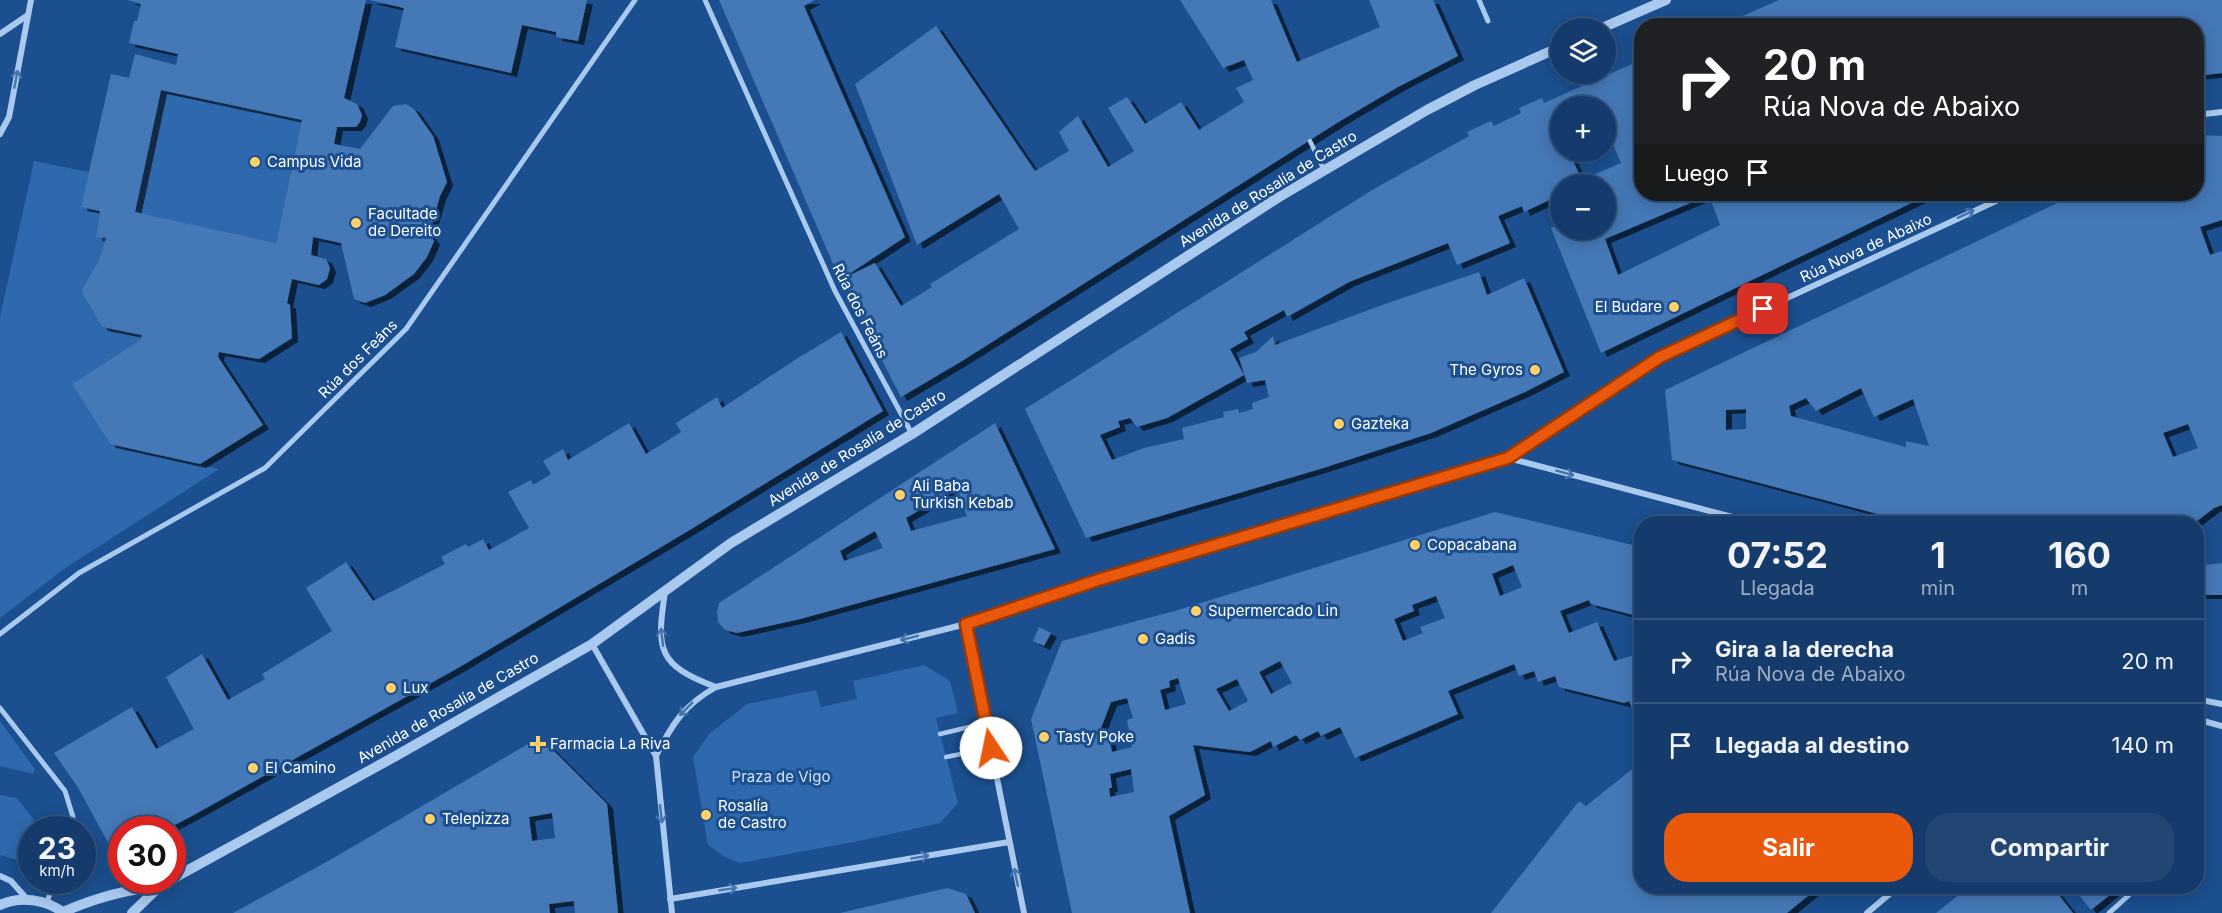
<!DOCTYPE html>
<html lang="es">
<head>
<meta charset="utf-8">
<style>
	:root { --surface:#143b6b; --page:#214673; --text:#f1f3f6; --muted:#9dadc1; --line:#33557e; --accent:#ea580c }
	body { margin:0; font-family:Inter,sans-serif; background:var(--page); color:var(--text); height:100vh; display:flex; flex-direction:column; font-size:22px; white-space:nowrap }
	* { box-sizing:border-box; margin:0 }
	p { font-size:20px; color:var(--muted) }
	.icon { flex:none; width:33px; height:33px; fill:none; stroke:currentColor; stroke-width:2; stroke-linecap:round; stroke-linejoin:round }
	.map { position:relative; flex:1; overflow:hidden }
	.sheet { position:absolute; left:1634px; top:516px; width:570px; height:378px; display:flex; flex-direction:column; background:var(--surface); border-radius:24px; box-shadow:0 3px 15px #0003,0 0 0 2px var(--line) }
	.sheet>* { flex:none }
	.top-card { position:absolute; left:1634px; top:18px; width:570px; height:183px; border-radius:24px; box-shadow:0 3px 15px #0003,0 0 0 2px var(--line); background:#202124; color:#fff; overflow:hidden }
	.tools { position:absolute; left:1550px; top:18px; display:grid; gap:12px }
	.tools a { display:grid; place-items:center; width:66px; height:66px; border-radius:50%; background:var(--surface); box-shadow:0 3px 15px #0003,0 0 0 2px var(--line); font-size:30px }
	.speed { position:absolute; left:18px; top:816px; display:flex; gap:12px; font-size:30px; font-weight:700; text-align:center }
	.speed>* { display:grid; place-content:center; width:78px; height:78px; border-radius:50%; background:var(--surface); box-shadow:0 3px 15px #0003,0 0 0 2px var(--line); line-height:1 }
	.speed small { font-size:15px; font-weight:400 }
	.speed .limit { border:9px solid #d22; background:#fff; color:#111 }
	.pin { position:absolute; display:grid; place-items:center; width:51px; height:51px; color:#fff; margin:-26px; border-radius:12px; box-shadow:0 3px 9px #0006 }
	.me { position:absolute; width:66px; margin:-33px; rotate:349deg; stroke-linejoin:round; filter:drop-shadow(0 0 4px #0008) }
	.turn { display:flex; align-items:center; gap:21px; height:126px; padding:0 30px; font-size:27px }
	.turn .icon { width:78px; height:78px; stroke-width:2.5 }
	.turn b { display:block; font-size:42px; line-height:51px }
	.then { display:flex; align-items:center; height:57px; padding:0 30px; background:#0003; gap:12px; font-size:22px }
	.eta { display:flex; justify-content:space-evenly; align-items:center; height:102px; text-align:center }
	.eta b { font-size:36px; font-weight:700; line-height:42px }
	.cta { display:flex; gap:12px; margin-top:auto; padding:12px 30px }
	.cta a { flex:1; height:69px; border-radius:24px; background:var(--accent); color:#fff; font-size:24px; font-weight:700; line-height:69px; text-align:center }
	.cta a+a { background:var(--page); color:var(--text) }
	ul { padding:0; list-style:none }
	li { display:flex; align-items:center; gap:18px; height:84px; padding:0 30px; border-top:2px solid var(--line) }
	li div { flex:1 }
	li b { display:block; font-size:22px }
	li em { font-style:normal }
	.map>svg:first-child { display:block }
</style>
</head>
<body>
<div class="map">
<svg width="2222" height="913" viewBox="0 0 2222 913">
	<defs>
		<filter id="shadow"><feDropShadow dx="6" dy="4" stdDeviation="0" flood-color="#0009"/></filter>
	</defs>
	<rect width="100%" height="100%" fill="#1b4f8f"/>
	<!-- green -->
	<g fill="#2e69ad">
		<polygon points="161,90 302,120 276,243 135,212"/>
		<polygon points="34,161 89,172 81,207 100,211 96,236 106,238 99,260 81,291 102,327 142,335 140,340 72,384 110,444 219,469 64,569 0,618 0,317"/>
		<polygon points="924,665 950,681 958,713 936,718 958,803 940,823 864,840 740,863 725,857 708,845 693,757 709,734 747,704 816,690 821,707 857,699 853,681"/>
		<polygon points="0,721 35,769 33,774 0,766"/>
		<polygon points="0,795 17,798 41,829 32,830 31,864 0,855"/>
	</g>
	<!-- building -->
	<g fill="#4478b7" fill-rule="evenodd" filter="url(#shadow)">
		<path d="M 128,0 L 366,0 L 344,98 L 357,104 L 362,115 L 360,122 L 356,127 L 337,127 L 334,144 L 360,149 L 393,106 L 406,104 L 414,109 L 433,136 L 447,182 L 440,196 L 429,234 L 434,241 L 427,257 L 414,274 L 385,295 L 365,303 L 354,299 L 341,243 L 313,237 L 311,255 L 326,259 L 330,268 L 327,279 L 319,285 L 292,279 L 287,303 L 290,305 L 292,338 L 259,359 L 219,352 L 218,357 L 263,425 L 200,464 L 110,444 L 72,384 L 140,340 L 142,335 L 102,327 L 81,291 L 99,260 L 106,238 L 96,237 L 100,211 L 81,207 L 111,74 L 129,78 L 135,54 L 176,65 L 178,54 L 129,43 L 134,21 L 137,21 L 141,4 ZM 161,90 L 302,120 L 276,243 L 135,212 Z"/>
		<polygon points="369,0 587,0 578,41 556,37 556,32 522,25 511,73 395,47 404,8"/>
		<polygon points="719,0 815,0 804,6 905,237 840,280 875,263 901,306 932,287 930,284 1019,229 999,194 917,245 855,84 936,26 1035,171 1069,151 1059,132 1078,116 1108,167 1134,151 1108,108 1127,97 1145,124 1181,102 1199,130 1244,102 1236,88 1253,80 1244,60 1223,68 1180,0 1271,0 1297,62 1380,27 1369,0 1433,0 1458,56 1398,87 1340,121 962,361 901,397 840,280"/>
		<polygon points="1779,0 2222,0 2222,73 2196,76 2196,26 1720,26"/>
		<path d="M 1641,60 L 1641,118 L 1633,121 L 1641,140 L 1641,194 L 1930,194 L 1601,353 L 1551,228 L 1560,224 L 1560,230 L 1605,230 L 1605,184 L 1578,184 L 1577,182 L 1621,163 L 1608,133 L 1605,134 L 1605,106 L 1560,106 L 1560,152 L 1569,152 L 1581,178 L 1567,184 L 1560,184 L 1560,195 L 1524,212 L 1522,206 L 1498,216 L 1510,243 L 1457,265 L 1448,243 L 1349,282 L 1287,317 L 1284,310 L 1244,332 L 1248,339 L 1230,349 L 1244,375 L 1167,418 L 1137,427 L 1130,418 L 1118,421 L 1120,427 L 1100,435 L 1112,460 L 1144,448 L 1184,439 L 1182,428 L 1224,417 L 1223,412 L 1238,409 L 1239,413 L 1253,409 L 1252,403 L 1269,397 L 1265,380 L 1247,383 L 1239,358 L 1256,352 L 1273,336 L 1275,345 L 1382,305 L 1479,272 L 1487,295 L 1524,278 L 1564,372 L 1525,392 L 1431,433 L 1320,469 L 1086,538 L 1025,409 L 1372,190 L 1469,136 L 1467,132 L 1491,121 L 1494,126 L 1521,113 L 1519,108 L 1542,98 L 1544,103 ZM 1709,195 L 1720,225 L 1618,275 L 1605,239 Z"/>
		<path d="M 2198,135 L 2222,136 L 2222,220 L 2200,227 L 2210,255 L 2221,251 L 2222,253 L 2222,505 L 2214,508 L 2193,524 L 1916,524 L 1672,460 L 1665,390 L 2076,194 L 2196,194 L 2196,136 ZM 1861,388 L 1874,417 L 1913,399 L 1929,446 L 1906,441 L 1906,447 L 1791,416 L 1789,406 L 1806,398 L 1816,411 ZM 1746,409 L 1746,429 L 1726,430 L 1726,410 ZM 2188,424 L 2198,448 L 2173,457 L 2163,433 Z"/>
		<polygon points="841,332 883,411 688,531 458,668 190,817 165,830 122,830 122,851 115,855 77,786 54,753 132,707 156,749 194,729 166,677 202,654 228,700 265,679 262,674 332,631 306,588 346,562 373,601 445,564 441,557 466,544 468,547 483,539 489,550 529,528 508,492 531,480 533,485 551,474 543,461 563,449 568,460 629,423 646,454 681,432 676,423 717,397 722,408 798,358"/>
		<path d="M 995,423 L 1055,549 L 800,619 L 737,633 L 725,630 L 718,622 L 717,612 L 719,603 ZM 956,489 L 967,516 L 911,531 L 906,518 ZM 875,531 L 883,548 L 844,561 L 840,551 Z"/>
		<path d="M 1495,512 L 1641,547 L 1641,617 L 1591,604 L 1589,600 L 1560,611 L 1569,633 L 1597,622 L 1614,661 L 1641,653 L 1641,721 L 1638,722 L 1629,701 L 1624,703 L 1559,687 L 1555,676 L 1538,682 L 1534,671 L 1519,676 L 1514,664 L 1448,691 L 1458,714 L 1355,758 L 1340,727 L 1321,736 L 1318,731 L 1300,740 L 1296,735 L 1273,747 L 1271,741 L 1250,752 L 1193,745 L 1205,795 L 1169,816 L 1190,913 L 1072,913 L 1031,719 L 1062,641 L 1178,610 ZM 1513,565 L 1522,587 L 1500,596 L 1492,574 ZM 1436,596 L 1445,618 L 1420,627 L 1423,633 L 1403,641 L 1394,619 L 1414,611 L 1412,605 ZM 1280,661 L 1292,683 L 1271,694 L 1259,672 ZM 1178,678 L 1186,704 L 1165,710 L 1160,690 L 1170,687 L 1169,681 ZM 1237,679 L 1248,701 L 1229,711 L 1216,689 ZM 1127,698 L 1133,718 L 1127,720 L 1132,747 L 1112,752 L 1108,733 L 1102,734 L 1101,728 L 1111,702 ZM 1131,769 L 1134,792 L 1110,797 L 1109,788 L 1112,788 L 1110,774 Z"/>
		<polygon points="2222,563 2222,595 2196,595 2196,566"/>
		<polygon points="1039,627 1051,633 1044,646 1033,641"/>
		<path d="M 540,737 L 607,804 L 618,913 L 575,913 L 574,901 L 549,904 L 550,913 L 233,913 L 330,860 ZM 552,813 L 555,838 L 532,841 L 529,817 Z"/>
		<polygon points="1641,762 1641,886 1820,886 1787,913 1491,913 1579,801 1586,806"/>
		<polygon points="1970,886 2060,886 2055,890 2073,913 1936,913"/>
		<polygon points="2072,886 2121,886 2091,910"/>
		<polygon points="947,888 966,894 975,913 840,913"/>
	</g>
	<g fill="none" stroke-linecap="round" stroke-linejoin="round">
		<!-- service -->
		<g stroke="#a9c9ee" stroke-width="4.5">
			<polyline points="1310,141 1324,170"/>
			<polyline points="940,734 986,723"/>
			<polyline points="946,757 991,748"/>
		</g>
		<!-- pedestrian -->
		<g stroke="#a9c9ee" stroke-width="5">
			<polyline points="705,0 835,291 912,434"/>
			<polyline points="1479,0 1488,21"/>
			<polyline points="0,634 79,573 265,468 406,329 635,0"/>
			<polyline points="0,708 65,791 73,817 70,830"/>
			<polyline points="47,903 54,880"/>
			<polyline points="2109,913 2139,886"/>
		</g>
		<!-- minor -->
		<g stroke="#a9c9ee" stroke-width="6">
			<polyline points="0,34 28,15"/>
			<polyline points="2196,115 2222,112"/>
			<polyline points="0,134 9,117 31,0"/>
			<polyline points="1508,458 1759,524"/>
			<path d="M 665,592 C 656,651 658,665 716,687"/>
			<polyline points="966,624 1024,913"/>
			<polyline points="592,644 656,756 672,913"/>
			<polyline points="2196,699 2222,704"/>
			<polyline points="2196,719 2222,726"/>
			<path d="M 656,756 C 672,724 684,705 716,687 L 966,624 L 1078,586 L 1508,458 L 1660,357 L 2011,194"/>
			<polyline points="0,876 11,881 27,899"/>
			<polyline points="670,899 1009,842"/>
			<polyline points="1867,913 1899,886"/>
		</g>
		<!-- tertiary -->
		<g stroke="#a9c9ee" stroke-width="10">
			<polyline points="1602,28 1666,0"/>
			<polyline points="172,879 394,757 592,644 731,543 912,434 1279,197 1427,110 1475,85 1560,47"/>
			<path d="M 0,905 C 21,895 47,900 64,913"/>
			<path d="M 63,912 C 93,899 126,889 159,887"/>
			<polyline points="132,913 160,886"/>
		</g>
	</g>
	<!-- one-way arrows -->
	<defs><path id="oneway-shaft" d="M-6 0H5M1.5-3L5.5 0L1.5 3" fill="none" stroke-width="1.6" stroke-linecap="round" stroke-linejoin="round" transform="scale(1.5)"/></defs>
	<g stroke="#4674ac">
		<use href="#oneway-shaft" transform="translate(16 79) rotate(-79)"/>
		<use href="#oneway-shaft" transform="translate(1966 214) rotate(-25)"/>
		<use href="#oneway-shaft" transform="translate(1565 473) rotate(15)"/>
		<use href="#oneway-shaft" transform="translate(662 637) rotate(-97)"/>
		<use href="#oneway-shaft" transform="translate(909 638) rotate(166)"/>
		<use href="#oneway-shaft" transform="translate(686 709) rotate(135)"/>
		<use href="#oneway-shaft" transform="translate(661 814) rotate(84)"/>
		<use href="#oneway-shaft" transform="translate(920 857) rotate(-10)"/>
		<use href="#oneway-shaft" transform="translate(1016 877) rotate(-102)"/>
		<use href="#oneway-shaft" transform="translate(728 889) rotate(-9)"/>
	</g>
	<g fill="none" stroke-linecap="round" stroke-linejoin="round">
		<!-- route casing -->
		<g stroke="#983908" stroke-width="15">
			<polyline id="route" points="991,748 966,624 1098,580 1508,458 1660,357 1763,309"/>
		</g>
		<!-- route -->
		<use href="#route" stroke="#ea580c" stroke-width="10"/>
	</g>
	<!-- markers -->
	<g fill="#ffd166" stroke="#1b4f8f" stroke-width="2">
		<circle cx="255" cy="162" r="6"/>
		<circle cx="356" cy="223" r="6"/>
		<circle cx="1674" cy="307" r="6"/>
		<circle cx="1535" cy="370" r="6"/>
		<circle cx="1339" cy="424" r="6"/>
		<circle cx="900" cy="495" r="6"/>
		<circle cx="1415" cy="545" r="6"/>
		<circle cx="1196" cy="611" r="6"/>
		<circle cx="1143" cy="639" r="6"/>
		<circle cx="391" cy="688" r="6"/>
		<circle cx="1044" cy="737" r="6"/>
		<path d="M535 735h6v6h6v6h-6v6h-6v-6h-6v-6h6z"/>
		<circle cx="253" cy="768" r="6"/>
		<circle cx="706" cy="815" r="6"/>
		<circle cx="430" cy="819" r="6"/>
	</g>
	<g text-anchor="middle" stroke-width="6" stroke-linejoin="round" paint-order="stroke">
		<!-- poi labels -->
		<g font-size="15" fill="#fff" stroke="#1b4f8f" text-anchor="start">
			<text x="267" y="167">Campus Vida</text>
			<text x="368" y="219">Facultade<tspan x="368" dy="17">de Dereito</tspan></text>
			<text x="1662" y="312" text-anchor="end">El Budare</text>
			<text x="1523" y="375" text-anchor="end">The Gyros</text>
			<text x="1351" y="429">Gazteka</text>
			<text x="912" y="491">Ali Baba<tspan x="912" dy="17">Turkish Kebab</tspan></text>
			<text x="1427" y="550">Copacabana</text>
			<text x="1208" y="616">Supermercado Lin</text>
			<text x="1155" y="644">Gadis</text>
			<text x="403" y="693">Lux</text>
			<text x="1056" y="742">Tasty Poke</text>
			<text x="550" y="749">Farmacia La Riva</text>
			<text x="265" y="773">El Camino</text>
			<text x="718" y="811">Rosalía<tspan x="718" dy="17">de Castro</tspan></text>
			<text x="442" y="824">Telepizza</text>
		</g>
		<!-- street labels -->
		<g font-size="15" fill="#fff" stroke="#1b4f8f">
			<text transform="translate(1268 189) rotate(-32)" y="5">Avenida de Rosalía de Castro</text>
			<text transform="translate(1866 248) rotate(-25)" y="5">Rúa Nova de Abaixo</text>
			<text transform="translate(860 311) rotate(63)" y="5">Rúa dos Feáns</text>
			<text transform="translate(358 359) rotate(-45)" y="5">Rúa dos Feáns</text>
			<text transform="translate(857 448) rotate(-32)" y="5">Avenida de Rosalía de Castro</text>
			<text transform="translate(448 708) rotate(-30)" y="5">Avenida de Rosalía de Castro</text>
		</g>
		<!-- park labels -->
		<g font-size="15" fill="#cfe3fa" stroke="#1b4f8f">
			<text x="781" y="782">Praza de Vigo</text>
		</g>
	</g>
</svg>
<div class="tools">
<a><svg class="icon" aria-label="layers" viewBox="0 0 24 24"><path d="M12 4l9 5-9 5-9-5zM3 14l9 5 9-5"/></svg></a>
<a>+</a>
<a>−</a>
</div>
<div class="speed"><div>23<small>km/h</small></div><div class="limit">30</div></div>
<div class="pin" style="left:1763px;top:309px;background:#d93025"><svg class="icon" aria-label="arrive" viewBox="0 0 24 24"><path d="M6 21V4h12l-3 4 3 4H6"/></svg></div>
<svg class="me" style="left:991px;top:748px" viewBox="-20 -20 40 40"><circle r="19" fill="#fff"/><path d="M0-13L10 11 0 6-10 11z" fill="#ea580c"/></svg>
<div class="top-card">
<div class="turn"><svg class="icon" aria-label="right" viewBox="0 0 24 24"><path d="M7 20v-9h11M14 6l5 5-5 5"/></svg><div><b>20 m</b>Rúa Nova de Abaixo</div></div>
<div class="then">Luego<svg class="icon" aria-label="arrive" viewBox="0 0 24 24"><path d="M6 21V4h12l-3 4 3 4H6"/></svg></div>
</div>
<section class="sheet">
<div class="eta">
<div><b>07:52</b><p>Llegada</p></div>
<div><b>1</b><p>min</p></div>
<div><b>160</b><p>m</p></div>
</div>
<ul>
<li><svg class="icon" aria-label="right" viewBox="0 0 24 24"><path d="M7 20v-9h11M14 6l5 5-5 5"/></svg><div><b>Gira a la derecha</b><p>Rúa Nova de Abaixo</p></div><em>20 m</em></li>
<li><svg class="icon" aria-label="arrive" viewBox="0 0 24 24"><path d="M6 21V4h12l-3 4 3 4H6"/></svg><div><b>Llegada al destino</b></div><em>140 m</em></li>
</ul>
<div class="cta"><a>Salir</a><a>Compartir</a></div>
</section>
</div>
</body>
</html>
